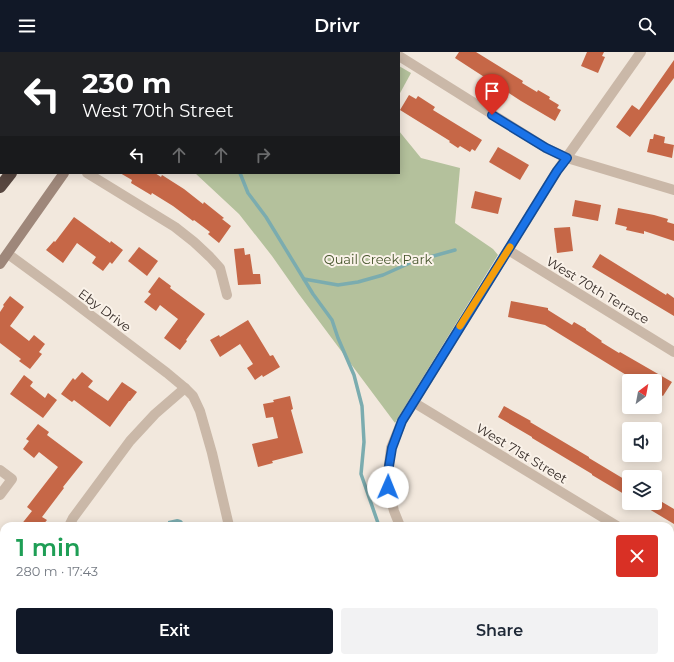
<!DOCTYPE html>
<html lang="en">
<head>
<meta charset="utf-8">
<style>
	:root { --surface:#fff; --page:#f2f2f3; --text:#1f2937; --muted:#747a83; --accent:#111827 }
	body { margin:0; font-family:Montserrat,sans-serif; background:var(--page); color:var(--text); height:100vh; display:flex; flex-direction:column; font-size:15px; white-space:nowrap }
	* { box-sizing:border-box; margin:0 }
	p { font-size:13px; color:var(--muted) }
	.icon { flex:none; width:22px; height:22px; fill:none; stroke:currentColor; stroke-width:2; stroke-linecap:round; stroke-linejoin:round }
	.map { position:relative; flex:1; overflow:hidden }
	.sheet { position:absolute; left:0px; top:470px; width:674px; height:140px; display:flex; flex-direction:column; background:var(--surface); border-radius:12px 12px 0 0; box-shadow:0 2px 10px #0003 }
	.sheet>* { flex:none }
	.guide { position:absolute; left:0px; top:0px; width:400px; height:122px; box-shadow:0 2px 10px #0003; background:#202124; color:#fff; overflow:hidden }
	.needle { width:26px; rotate:32deg }
	.buttons { position:absolute; left:622px; top:322px; display:grid; gap:8px }
	.buttons a { display:grid; place-items:center; width:40px; height:40px; border-radius:4px; background:var(--surface); box-shadow:0 2px 10px #0003; font-size:20px }
	.pin { position:absolute; display:grid; place-items:center; width:34px; height:34px; color:#fff; margin:-41px -17px; border-radius:50% 50% 50% 0; rotate:-45deg; box-shadow:0 0 4px #0007 }
	.pin .icon { rotate:45deg }
	.me { position:absolute; width:44px; margin:-22px; rotate:1deg; stroke-linejoin:round; filter:drop-shadow(0 0 3px #0008) }
	.turn { display:flex; align-items:center; gap:14px; height:84px; padding:0 16px; font-size:18px }
	.turn .icon { width:52px; height:52px; stroke-width:2.5 }
	.turn b { display:block; font-size:28px; line-height:34px }
	.lanes { display:flex; align-items:center; height:38px; padding:0 16px; background:#0003; justify-content:center; gap:20px; direction:ltr }
	.lanes .off { opacity:.35 }
	.round { display:grid; place-items:center; flex:none; width:42px; height:42px; border-radius:4px; background:var(--page) }
	.overview { display:flex; align-items:center; justify-content:space-between; height:68px; padding:0 16px }
	h1 { font-size:24px; font-weight:600; line-height:30px; color:#1e9e55 }
	.primary-button { display:flex; gap:8px; margin-top:auto; padding:8px 16px }
	.primary-button a { flex:1; height:46px; border-radius:4px; background:var(--accent); color:#fff; font-size:16px; font-weight:600; line-height:46px; text-align:center }
	.primary-button a+a { background:var(--page); color:var(--text) }
	header { display:flex; justify-content:space-between; align-items:center; height:52px; padding:0 16px; background:var(--accent); color:#fff; font-size:18px; font-weight:600 }
	.map>svg:first-child { display:block }
</style>
</head>
<body>
<header><svg class="icon" aria-label="menu" viewBox="0 0 24 24"><path d="M4 6h16M4 12h16M4 18h16"/></svg>Drivr<svg class="icon" aria-label="search" viewBox="0 0 24 24"><circle cx="10" cy="10" r="6"/><path d="M15 15l6 6"/></svg></header>
<div class="map">
<svg width="674" height="610" viewBox="0 0 674 610">
	<rect width="100%" height="100%" fill="#f2e8dd"/>
	<!-- green -->
	<g fill="#b4c19c">
		<polygon points="186,0 377,0 379,1 187,1"/>
		<polygon points="399,14 411,21 399,43"/>
		<polygon points="399,79 421,106 460,116 455,171 493,197 498,203 395,371 298,241 272,204 239,162 195,121 399,121"/>
		<polygon points="4,554 4,599 0,596 0,559"/>
	</g>
	<!-- water -->
	<path fill="#7bacaf" d="M 177,467 C 182,468 183,468 184,474 L 167,474 L 166,471 L 168,471 L 168,469 Z"/>
	<g fill="none" stroke-linecap="round" stroke-linejoin="round">
		<!-- stream -->
		<g stroke="#7bacaf" stroke-width="3.5">
			<polyline points="241,0 241,1"/>
			<polyline points="240,121 248,141 266,165 313,242 332,268 338,286 354,323 362,354 364,390 361,422 379,474"/>
			<polyline points="304,227 338,233 358,230 383,223 412,210 455,198"/>
			<polyline points="355,610 356,606"/>
		</g>
	</g>
	<!-- building -->
	<g fill="#c66747">
		<polygon points="459,0 476,0 523,29 522,31 537,40 538,38 550,45 549,47 559,53 557,56 561,58 555,69 521,49 455,6"/>
		<polygon points="587,0 604,0 602,4 605,5 598,21 581,14"/>
		<polygon points="674,8 674,26 630,85 616,75 632,53 639,58"/>
		<polygon points="409,43 416,47 418,44 435,55 433,58 482,88 475,99 472,97 470,100 460,94 458,96 449,90 450,89 400,58"/>
		<polygon points="654,82 665,85 664,91 674,93 672,106 647,100 650,87 653,87"/>
		<polygon points="498,95 529,113 520,128 489,110"/>
		<polygon points="120,121 155,121 161,125 162,123 184,137 203,152 204,150 224,166 222,167 231,174 219,191 208,182 210,180 194,168 193,169 173,154 152,141 151,143 131,131 132,128"/>
		<polygon points="475,139 502,146 498,162 471,156"/>
		<polygon points="575,148 601,153 598,169 572,164"/>
		<polygon points="618,156 654,163 668,167 667,170 674,172 674,189 644,179 644,182 626,178 627,175 615,172"/>
		<polygon points="74,165 110,191 111,189 123,198 112,212 110,210 103,219 92,211 96,205 77,191 63,211 46,198 54,189 55,190"/>
		<polygon points="570,175 573,199 557,201 554,176"/>
		<polygon points="139,195 158,209 147,224 128,209"/>
		<polygon points="244,196 245,203 250,202 253,222 260,222 261,232 238,233 234,197"/>
		<polygon points="600,202 666,243 667,241 674,246 674,264 592,215"/>
		<polygon points="159,225 171,234 170,236 205,262 186,288 187,289 180,298 164,286 178,267 160,253 156,259 144,250 151,242 148,240"/>
		<polygon points="10,244 24,255 10,274 29,289 34,283 45,292 39,300 42,302 30,317 19,309 21,307 0,291 0,260 4,254 3,253"/>
		<polygon points="511,249 548,256 548,258 572,273 574,270 586,277 586,278 602,289 601,290 619,301 620,300 672,330 663,344 655,339 655,329 636,329 545,273 508,265"/>
		<polygon points="248,268 270,304 273,303 280,315 263,325 262,323 255,328 247,316 253,312 240,292 220,305 210,288 219,283 220,285"/>
		<polygon points="82,320 93,329 88,335 108,349 122,330 137,340 130,349 129,349 110,375 74,348 72,350 61,342 73,326 75,328"/>
		<polygon points="24,323 33,330 30,334 45,346 48,341 57,348 43,366 10,342"/>
		<polygon points="290,344 293,357 291,358 303,401 272,409 273,411 258,415 252,392 278,386 273,365 266,366 263,352 274,350 273,348"/>
		<polygon points="504,354 531,369 530,370 589,405 589,406 629,430 629,445 592,423 592,422 532,386 532,385 498,365"/>
		<polygon points="38,372 49,380 47,383 83,410 63,435 64,436 42,465 47,468 42,474 20,474 32,459 27,455 58,415 39,400 34,406 23,397 29,389 26,387"/>
		<polygon points="657,447 674,457 674,472 639,451 655,451"/>
	</g>
	<g fill="none" stroke-linecap="round" stroke-linejoin="round">
		<!-- street -->
		<g stroke="#cab8a8" stroke-width="10">
			<polyline points="165,0 167,1"/>
			<polyline points="399,4 546,96 567,106 674,138"/>
			<polyline points="87,121 175,175 194,190 210,205 220,216 227,243"/>
			<polyline points="508,198 674,300"/>
			<polyline points="8,202 64,243 167,321 185,336 193,344 200,359 212,401 229,474"/>
			<polyline points="413,350 617,474"/>
			<polyline points="0,418 12,427 0,443"/>
			<polyline points="69,474 73,466 130,389 155,362 185,336"/>
			<polyline points="400,474 394,459 388,435 388,420 391,396 402,369 557,119 641,0"/>
			<polyline points="670,507 674,509"/>
			<polyline points="195,606 205,610"/>
			<polyline points="442,606 442,610"/>
			<polyline points="547,606 554,610"/>
			<polyline points="222,610 224,606"/>
		</g>
		<!-- secondary -->
		<g stroke="#9e877a" stroke-width="10">
			<polyline points="147,1 148,0"/>
			<polyline points="0,212 64,121"/>
		</g>
		<!-- highway -->
		<g stroke="#584740" stroke-width="12">
			<polyline points="61,1 62,0"/>
			<polyline points="102,1 103,0"/>
			<polyline points="0,80 1,79"/>
			<polyline points="0,135 11,121"/>
		</g>
	</g>
	<g fill="none" stroke-linecap="round" stroke-linejoin="round">
		<!-- route casing -->
		<g stroke="#114b97" stroke-width="10">
			<polyline id="route" points="388,435 388,420 392,396 402,369 557,119 567,106 546,96 492,63"/>
		</g>
		<!-- route -->
		<use href="#route" stroke="#1a73e8" stroke-width="7"/>
		<!-- slow -->
		<polyline stroke="#f59e0b" stroke-width="7" points="460,274 510,195"/>
	</g>
	<g text-anchor="middle" stroke-width="4" stroke-linejoin="round" paint-order="stroke">
		<!-- park labels -->
		<g font-size="13" fill="#46552c" stroke="#faf2e9">
			<text x="378" y="212">Quail Creek Park</text>
		</g>
		<!-- street labels -->
		<g font-size="13" fill="#372d28" stroke="#faf2e9">
			<text transform="translate(598 238) rotate(31)" y="5">West 70th Terrace</text>
			<text transform="translate(105 258) rotate(37)" y="5">Eby Drive</text>
			<text transform="translate(522 401) rotate(31)" y="5">West 71st Street</text>
		</g>
	</g>
</svg>
<div class="buttons">
<a><svg class="needle" viewBox="-14 -14 28 28"><path d="M0-13l5 13h-10z" fill="#e53935"/><path d="M0 13l5-13h-10z" fill="#747a83"/></svg></a>
<a><svg class="icon" aria-label="sound" viewBox="0 0 24 24"><path d="M4 9h4l5-4v14l-5-4H4zM17 9q2 3 0 6"/></svg></a>
<a><svg class="icon" aria-label="layers" viewBox="0 0 24 24"><path d="M12 4l9 5-9 5-9-5zM3 14l9 5 9-5"/></svg></a>
</div>
<div class="pin" style="left:492px;top:63px;background:#d93025"><svg class="icon" aria-label="arrive" viewBox="0 0 24 24"><path d="M6 21V4h12l-3 4 3 4H6"/></svg></div>
<svg class="me" style="left:388px;top:435px" viewBox="-20 -20 40 40"><circle r="19" fill="#fff"/><path d="M0-13L10 11 0 6-10 11z" fill="#1a73e8"/></svg>
<div class="guide">
<div class="turn"><svg class="icon" aria-label="left" viewBox="0 0 24 24"><path d="M17 20v-9H6M10 6l-5 5 5 5"/></svg><div><b>230 m</b>West 70th Street</div></div>
<div class="lanes"><svg class="icon" aria-label="left" viewBox="0 0 24 24"><path d="M17 20v-9H6M10 6l-5 5 5 5"/></svg><svg class="icon off" aria-label="ahead" viewBox="0 0 24 24"><path d="M12 20V5M6 11l6-6 6 6"/></svg><svg class="icon off" aria-label="ahead" viewBox="0 0 24 24"><path d="M12 20V5M6 11l6-6 6 6"/></svg><svg class="icon off" aria-label="right" viewBox="0 0 24 24"><path d="M7 20v-9h11M14 6l5 5-5 5"/></svg></div>
</div>
<section class="sheet">
<div class="overview"><div><h1>1 min</h1><p>280 m · 17:43</p></div><a class="round" style="background:#d93025;color:#fff"><svg class="icon" aria-label="close" viewBox="0 0 24 24"><path d="M6 6l12 12M18 6L6 18"/></svg></a></div>
<div class="primary-button"><a>Exit</a><a>Share</a></div>
</section>
</div>
</body>
</html>
